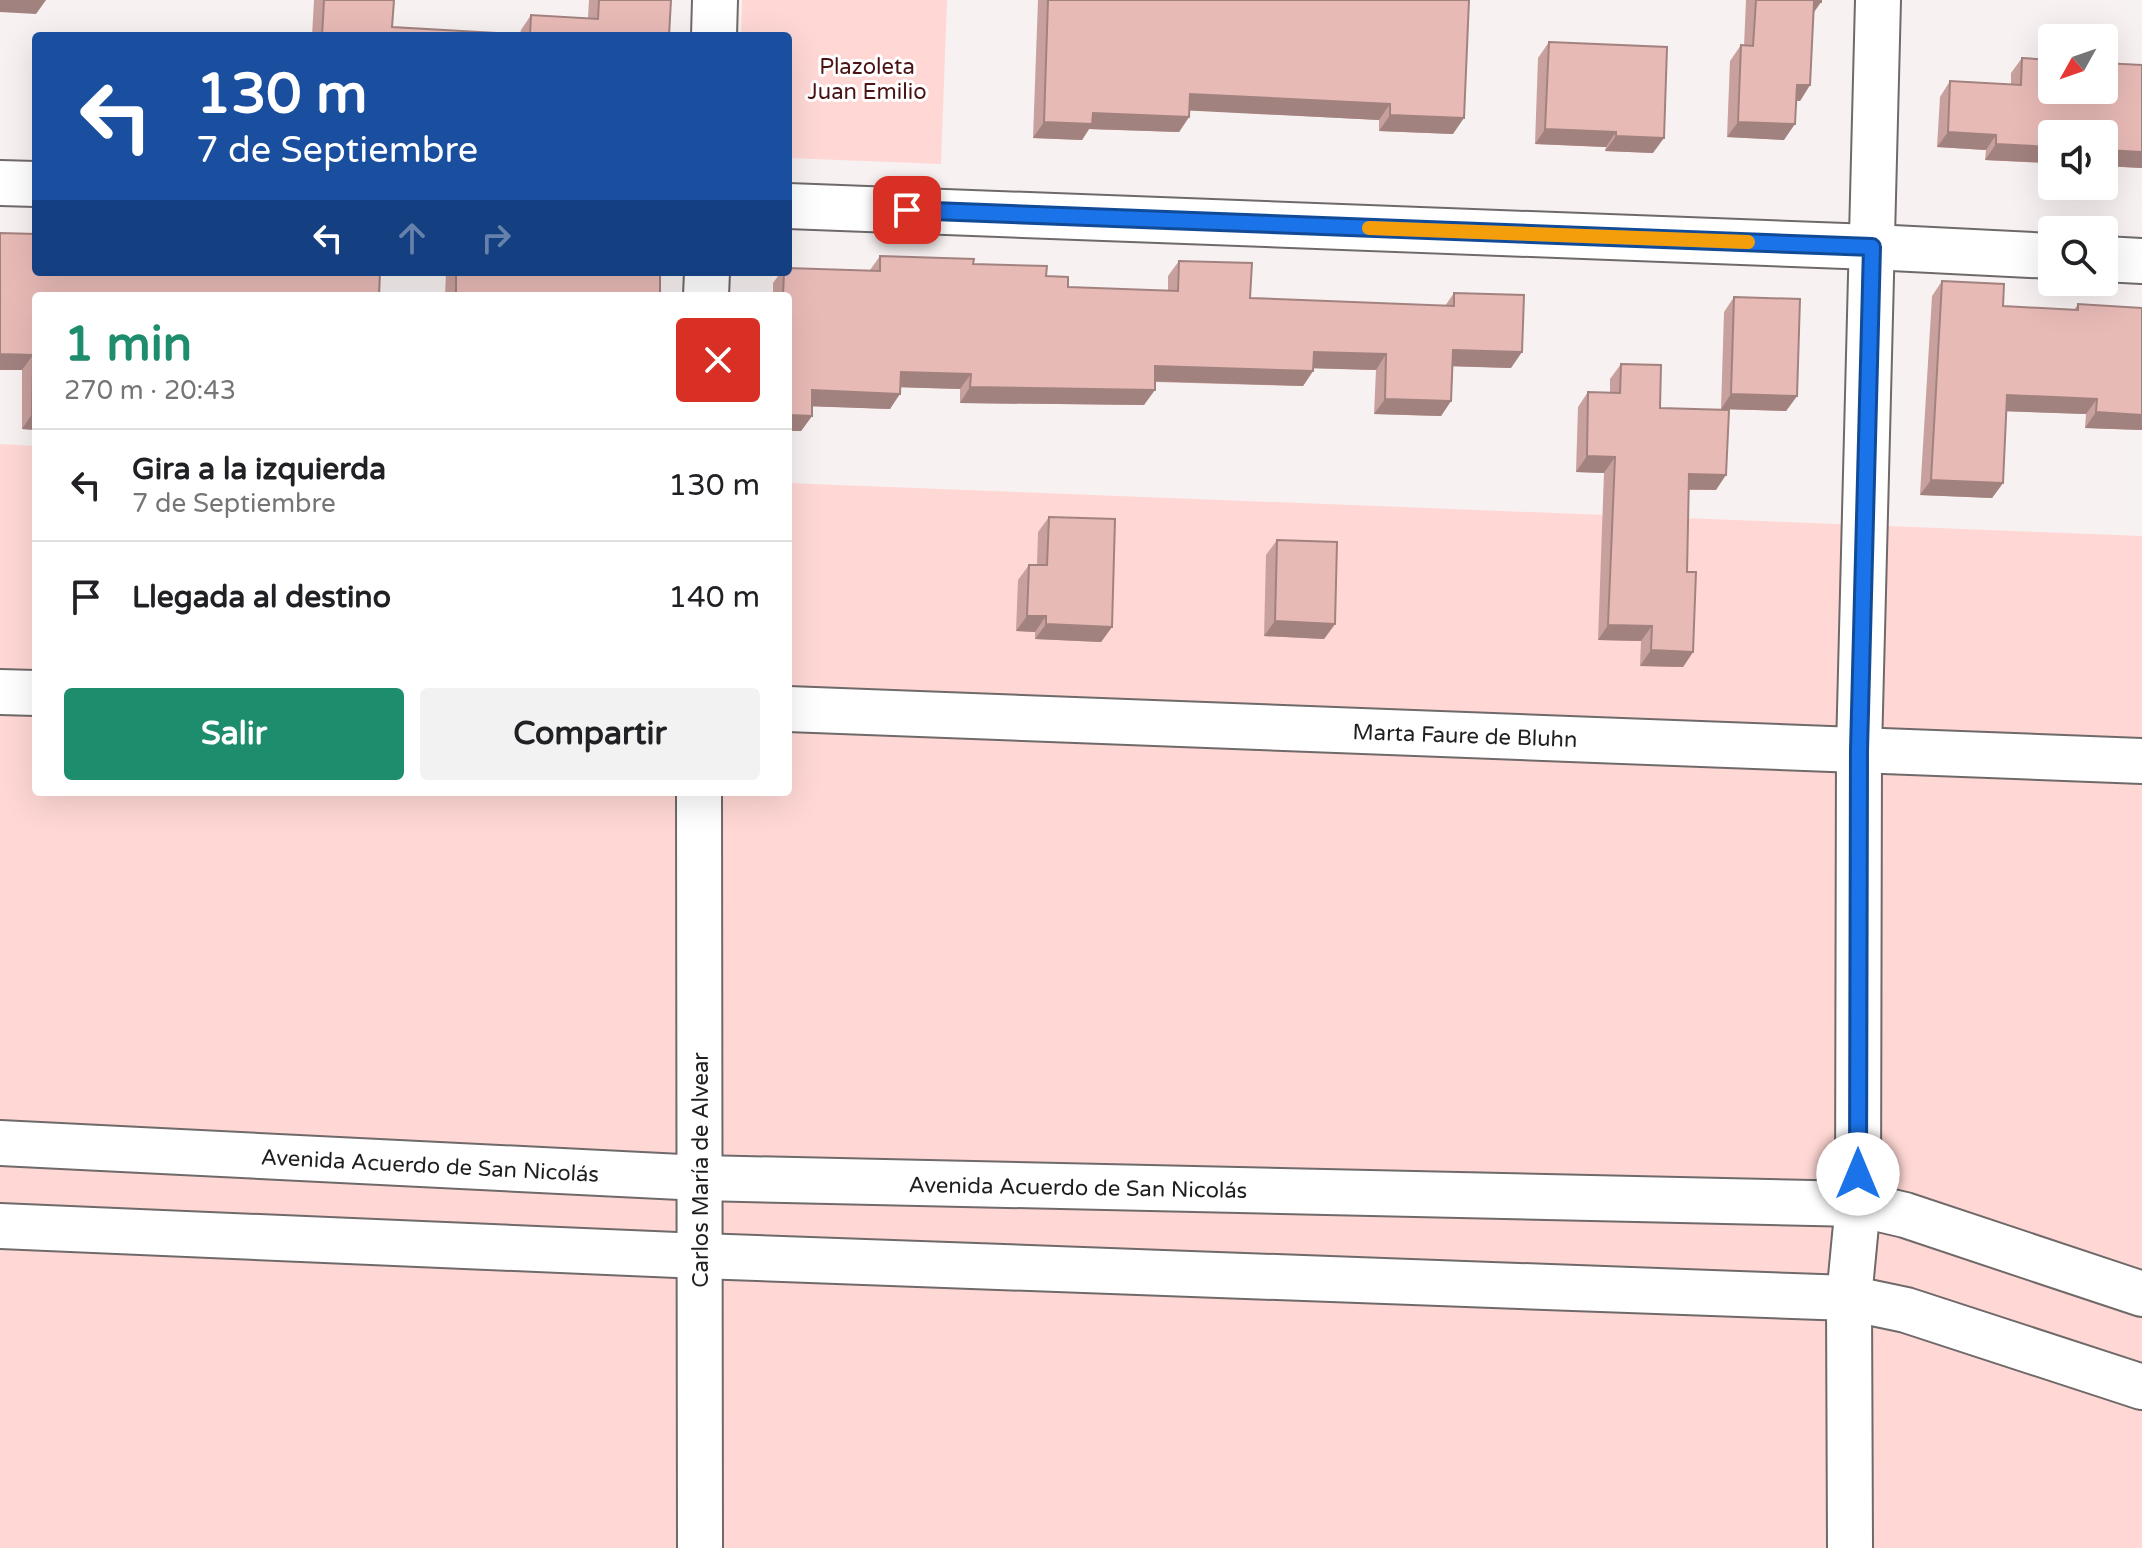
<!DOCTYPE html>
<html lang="es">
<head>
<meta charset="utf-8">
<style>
	:root { --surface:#fff; --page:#f2f2f2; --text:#202124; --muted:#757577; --line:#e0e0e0; --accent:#1d8d6d }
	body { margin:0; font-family:"Varela Round",sans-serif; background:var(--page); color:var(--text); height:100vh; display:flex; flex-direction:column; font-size:30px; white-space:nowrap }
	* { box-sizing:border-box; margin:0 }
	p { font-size:26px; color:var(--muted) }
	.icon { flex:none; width:44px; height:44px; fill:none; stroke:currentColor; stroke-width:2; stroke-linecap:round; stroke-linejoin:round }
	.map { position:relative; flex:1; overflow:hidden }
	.sheet { position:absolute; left:32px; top:292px; width:760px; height:504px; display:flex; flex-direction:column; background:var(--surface); border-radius:8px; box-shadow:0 8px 32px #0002 }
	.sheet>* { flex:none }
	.banner { position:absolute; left:32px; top:32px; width:760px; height:244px; border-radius:8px; box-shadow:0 8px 32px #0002; background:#1a4fa0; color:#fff; overflow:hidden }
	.needle { width:52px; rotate:230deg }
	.buttons { position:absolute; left:2038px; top:24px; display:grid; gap:16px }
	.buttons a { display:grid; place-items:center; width:80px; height:80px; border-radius:8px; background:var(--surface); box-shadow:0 8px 32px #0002; font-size:40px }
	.pin { position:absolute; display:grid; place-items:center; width:68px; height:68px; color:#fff; margin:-34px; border-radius:16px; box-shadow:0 4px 12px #0006 }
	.me { position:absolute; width:88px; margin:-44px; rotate:0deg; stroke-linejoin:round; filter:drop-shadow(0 0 6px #0008) }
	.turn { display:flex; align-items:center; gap:28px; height:168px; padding:0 32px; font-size:36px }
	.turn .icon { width:104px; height:104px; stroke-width:2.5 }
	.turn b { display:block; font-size:56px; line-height:68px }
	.lanes { display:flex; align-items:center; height:76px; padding:0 32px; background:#0003; justify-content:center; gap:40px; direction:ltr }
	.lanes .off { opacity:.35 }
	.round { display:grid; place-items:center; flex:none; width:84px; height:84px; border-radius:8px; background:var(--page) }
	.head { display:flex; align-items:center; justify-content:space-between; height:136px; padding:0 32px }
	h1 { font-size:48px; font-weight:800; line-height:60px; color:var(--accent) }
	.primary-button { display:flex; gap:16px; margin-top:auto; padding:16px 32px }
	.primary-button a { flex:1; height:92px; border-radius:8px; background:var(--accent); color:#fff; font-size:32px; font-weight:800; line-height:92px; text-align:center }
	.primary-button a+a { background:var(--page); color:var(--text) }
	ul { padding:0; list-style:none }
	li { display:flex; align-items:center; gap:24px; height:112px; padding:0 32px; border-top:2px solid var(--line) }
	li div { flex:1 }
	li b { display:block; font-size:30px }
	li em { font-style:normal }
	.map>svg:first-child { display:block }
</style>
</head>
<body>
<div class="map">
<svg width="2142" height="1548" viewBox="0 0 2142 1548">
	<rect width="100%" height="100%" fill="#f8f1f1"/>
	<!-- green -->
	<g fill="#ffd8d5">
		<polygon points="742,0 947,0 941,164 788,158 788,36 741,36"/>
		<polygon points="0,444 36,446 36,792 788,792 788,483 2142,536 2142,1548 0,1548"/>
	</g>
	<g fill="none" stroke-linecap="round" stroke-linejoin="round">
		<!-- minor casing -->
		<g stroke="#6f6969" stroke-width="48">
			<g id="minor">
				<polyline points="714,36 715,0"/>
				<polyline points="1872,247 2052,256"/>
				<polyline points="2104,259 2142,261"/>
				<polyline points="706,296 707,272"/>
				<polyline points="0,692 36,693"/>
				<polyline points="788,709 2142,761"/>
				<polyline points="699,792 700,1548"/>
			</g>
		</g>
		<!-- tertiary casing -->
		<g stroke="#6f6969" stroke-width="48">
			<g id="tertiary">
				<polyline points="0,183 36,184"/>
				<polyline points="788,206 1872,247"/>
				<polyline points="0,1143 701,1178 1858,1204 1905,1215 2142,1294"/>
				<polyline points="0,1226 700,1256 1849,1298 1906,1310 2142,1387"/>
				<polyline points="1850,1548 1849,1298 1858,1204 1859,750 1878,0"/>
			</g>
		</g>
		<!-- minor -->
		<use href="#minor" stroke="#fff" stroke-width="44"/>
		<!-- tertiary -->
		<use href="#tertiary" stroke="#fff" stroke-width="44"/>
	</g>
	<!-- wall -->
	<g fill="#c8a09d">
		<polygon points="314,0 394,0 392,27 520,34 521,30 531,15 588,18 589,0 671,0 669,36 312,36"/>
		<polygon points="1038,0 1469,0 1453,134 1379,131 1379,120 1189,110 1189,117 1179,132 1089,129 1082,140 1033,138"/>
		<polygon points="1746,0 1821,0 1821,2 1813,13 1810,85 1800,101 1796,100 1784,140 1727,137 1730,61 1741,45 1744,46"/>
		<polygon points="1549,42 1653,153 1605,151 1606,147 1535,144 1538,58"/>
		<polygon points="2022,58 2142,65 2142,168 1985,160 1986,150 1937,147 1940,97 1950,81 2011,85 2011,73"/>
		<polygon points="880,256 973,264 1046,276 1068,287 1168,291 1168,276 1179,261 1250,298 1445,306 1454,293 1511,368 1453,366 1451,401 1441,416 1374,414 1376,370 1313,368 1313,371 1303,386 1155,382 1144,405 960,403 960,389 901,387 890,409 812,406 812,416 801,431 788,296 773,296 773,283 781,272 870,270"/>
		<polygon points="446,272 660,272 660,296 445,296"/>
		<polygon points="1942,281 2003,306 2074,310 2078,304 2142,308 2142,430 2085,428 2086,414 2006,411 2003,483 1992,498 1920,495 1932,296"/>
		<polygon points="36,296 36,430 22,429 22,370"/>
		<polygon points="1734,297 1797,396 1786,411 1721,409 1724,312"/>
		<polygon points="1621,364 1660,408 1716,490 1689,490 1687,572 1693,652 1683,667 1640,666 1641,641 1598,640 1604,473 1576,472 1578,407 1588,392 1610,392 1610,379"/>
		<polygon points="1049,517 1112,627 1101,642 1035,639 1035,632 1016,631 1018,580 1029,565 1037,565 1038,532"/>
		<polygon points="1277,540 1335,624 1324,639 1264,636 1266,555"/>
	</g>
	<!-- shaded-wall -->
	<g fill="#a2827f">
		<polygon points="0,0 46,0 36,14 0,12"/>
		<polygon points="1814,2 1821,2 1810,18"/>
		<polygon points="1797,85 1810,85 1800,101 1786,100"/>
		<polygon points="1190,94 1390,104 1379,120 1179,110"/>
		<polygon points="1093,113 1189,117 1179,132 1089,129 1082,140 1033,138 1044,122"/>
		<polygon points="1390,115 1464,118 1453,134 1379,131"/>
		<polygon points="1738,122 1795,124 1784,140 1727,137"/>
		<polygon points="1545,129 1616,132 1606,147 1535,144"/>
		<polygon points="1948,132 1996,135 1986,150 1937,147"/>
		<polygon points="1616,136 1664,138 1653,153 1605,151"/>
		<polygon points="1996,144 2052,147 2052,163 1985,160"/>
		<polygon points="2104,150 2142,152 2142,168 2104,166"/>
		<polygon points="1453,350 1522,352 1511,368 1443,366"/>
		<polygon points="1314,352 1386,354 1376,370 1303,368"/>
		<polygon points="0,354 33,355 22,370 0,370"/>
		<polygon points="1155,366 1313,371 1303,386 1144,381"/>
		<polygon points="901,372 971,374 960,389 890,387"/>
		<polygon points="970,387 1155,390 1144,405 960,403"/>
		<polygon points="812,390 900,394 890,409 802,406"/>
		<polygon points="1731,394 1797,396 1786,411 1721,409"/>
		<polygon points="2007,395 2097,399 2086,414 1997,411"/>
		<polygon points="1385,399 1451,401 1441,416 1374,414"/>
		<polygon points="2096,412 2142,415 2142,430 2085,428"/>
		<polygon points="32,414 36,414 36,430 22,429"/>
		<polygon points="788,415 812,416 801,431 788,431"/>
		<polygon points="1587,456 1615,457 1604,473 1576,472"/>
		<polygon points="1689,474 1726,475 1716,490 1679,489"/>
		<polygon points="1931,480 2003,483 1992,498 1920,495"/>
		<polygon points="1027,616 1046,616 1035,632 1016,631"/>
		<polygon points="1275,621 1335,624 1324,639 1264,636"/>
		<polygon points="1046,624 1112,627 1101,642 1035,639"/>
		<polygon points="1608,625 1652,626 1641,641 1598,640"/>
		<polygon points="1651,650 1693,652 1683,667 1640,666"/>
	</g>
	<!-- building -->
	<g fill="#e8bab6" stroke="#a2827f" stroke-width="2">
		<polygon points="324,0 394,0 392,27 530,35 531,15 598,19 599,0 671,0 669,36 322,36"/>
		<polygon points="1048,0 1469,0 1464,118 1390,115 1390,104 1190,94 1189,117 1093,113 1092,124 1044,122"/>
		<polygon points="1756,0 1821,0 1821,2 1814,2 1810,85 1797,85 1795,124 1738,122 1741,45 1753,46"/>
		<polygon points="1549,42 1667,47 1664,138 1616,136 1616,132 1545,129"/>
		<polygon points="2022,58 2052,60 2052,90 2104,90 2104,63 2142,65 2142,152 2104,150 2104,134 2052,134 2052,147 1996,144 1996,135 1948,132 1950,81 2021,85"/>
		<polygon points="0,233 36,234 36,272 380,272 379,296 36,296 36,414 32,414 33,355 0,354"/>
		<polygon points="880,256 974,259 973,264 1047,266 1046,276 1068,277 1068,287 1178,291 1179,261 1252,263 1250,298 1454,306 1454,293 1524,295 1522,352 1453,350 1451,401 1385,399 1386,354 1314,352 1313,371 1155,366 1155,390 970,387 971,374 901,372 900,394 812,390 812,416 788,415 788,296 783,296 784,272 788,272 788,268 880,271"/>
		<rect x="456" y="272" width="204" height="24"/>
		<polygon points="1942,281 2004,284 2003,306 2078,310 2078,304 2142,308 2142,415 2096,412 2097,399 2007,395 2003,483 1931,480"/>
		<polygon points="1734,297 1800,299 1797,396 1731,394"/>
		<polygon points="1621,364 1661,365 1660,408 1729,410 1726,475 1689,474 1687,572 1696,572 1693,652 1651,650 1652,626 1608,625 1615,457 1587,456 1588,392 1620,393"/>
		<polygon points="1049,517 1115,519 1112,627 1046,624 1046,616 1027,616 1029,565 1047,565"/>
		<polygon points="1277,540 1337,542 1335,624 1275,621"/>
	</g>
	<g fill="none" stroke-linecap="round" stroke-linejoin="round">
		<!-- route casing -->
		<g stroke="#114b97" stroke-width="20">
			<polyline id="route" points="907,210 1872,247 1859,750 1858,1174"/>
		</g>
		<!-- route -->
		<use href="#route" stroke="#1a73e8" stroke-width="14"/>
		<!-- slow -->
		<polyline stroke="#f59e0b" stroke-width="14" points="1369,228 1748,242"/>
	</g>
	<g text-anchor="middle" stroke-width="6" stroke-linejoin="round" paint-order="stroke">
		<!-- park labels -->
		<g font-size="22" fill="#4a1314" stroke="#fff">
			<text x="867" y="74">Plazoleta<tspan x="867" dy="25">Juan Emilio</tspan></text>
		</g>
		<!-- street labels -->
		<g font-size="22" fill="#211e1e" stroke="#fff">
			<text transform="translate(1465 735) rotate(2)" y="8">Marta Faure de Bluhn</text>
			<text transform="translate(430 1165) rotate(3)" y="8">Avenida Acuerdo de San Nicolás</text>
			<text transform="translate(700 1170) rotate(-90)" y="8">Carlos María de Alvear</text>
			<text transform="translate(1078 1187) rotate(1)" y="8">Avenida Acuerdo de San Nicolás</text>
		</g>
	</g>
</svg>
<div class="buttons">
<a><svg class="needle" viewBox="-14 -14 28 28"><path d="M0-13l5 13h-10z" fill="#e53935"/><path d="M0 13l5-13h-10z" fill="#757577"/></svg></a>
<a><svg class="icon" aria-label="sound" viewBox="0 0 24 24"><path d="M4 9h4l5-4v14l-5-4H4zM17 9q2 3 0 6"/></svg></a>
<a><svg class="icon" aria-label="search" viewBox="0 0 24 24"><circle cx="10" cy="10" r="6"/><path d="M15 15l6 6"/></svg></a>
</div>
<div class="pin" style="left:907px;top:210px;background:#d93025"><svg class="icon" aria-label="arrive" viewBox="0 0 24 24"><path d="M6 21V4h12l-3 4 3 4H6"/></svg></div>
<svg class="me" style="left:1858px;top:1174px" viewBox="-20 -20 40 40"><circle r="19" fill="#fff"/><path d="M0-13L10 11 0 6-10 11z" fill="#1a73e8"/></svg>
<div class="banner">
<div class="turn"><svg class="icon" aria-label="left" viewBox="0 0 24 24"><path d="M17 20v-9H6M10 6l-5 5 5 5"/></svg><div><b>130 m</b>7 de Septiembre</div></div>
<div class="lanes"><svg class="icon" aria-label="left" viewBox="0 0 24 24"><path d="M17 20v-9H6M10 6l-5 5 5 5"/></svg><svg class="icon off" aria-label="ahead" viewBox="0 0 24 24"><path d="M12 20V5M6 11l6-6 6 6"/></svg><svg class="icon off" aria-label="right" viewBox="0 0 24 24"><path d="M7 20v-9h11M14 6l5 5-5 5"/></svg></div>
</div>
<section class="sheet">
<div class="head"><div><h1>1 min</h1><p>270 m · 20:43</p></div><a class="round" style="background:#d93025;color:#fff"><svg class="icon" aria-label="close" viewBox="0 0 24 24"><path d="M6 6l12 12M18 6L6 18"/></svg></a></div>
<ul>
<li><svg class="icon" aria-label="left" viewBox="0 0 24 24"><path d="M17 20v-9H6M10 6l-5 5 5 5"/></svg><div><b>Gira a la izquierda</b><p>7 de Septiembre</p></div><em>130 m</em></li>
<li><svg class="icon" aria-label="arrive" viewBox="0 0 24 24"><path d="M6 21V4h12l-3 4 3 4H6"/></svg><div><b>Llegada al destino</b></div><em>140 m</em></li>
</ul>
<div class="primary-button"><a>Salir</a><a>Compartir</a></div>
</section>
</div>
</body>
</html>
